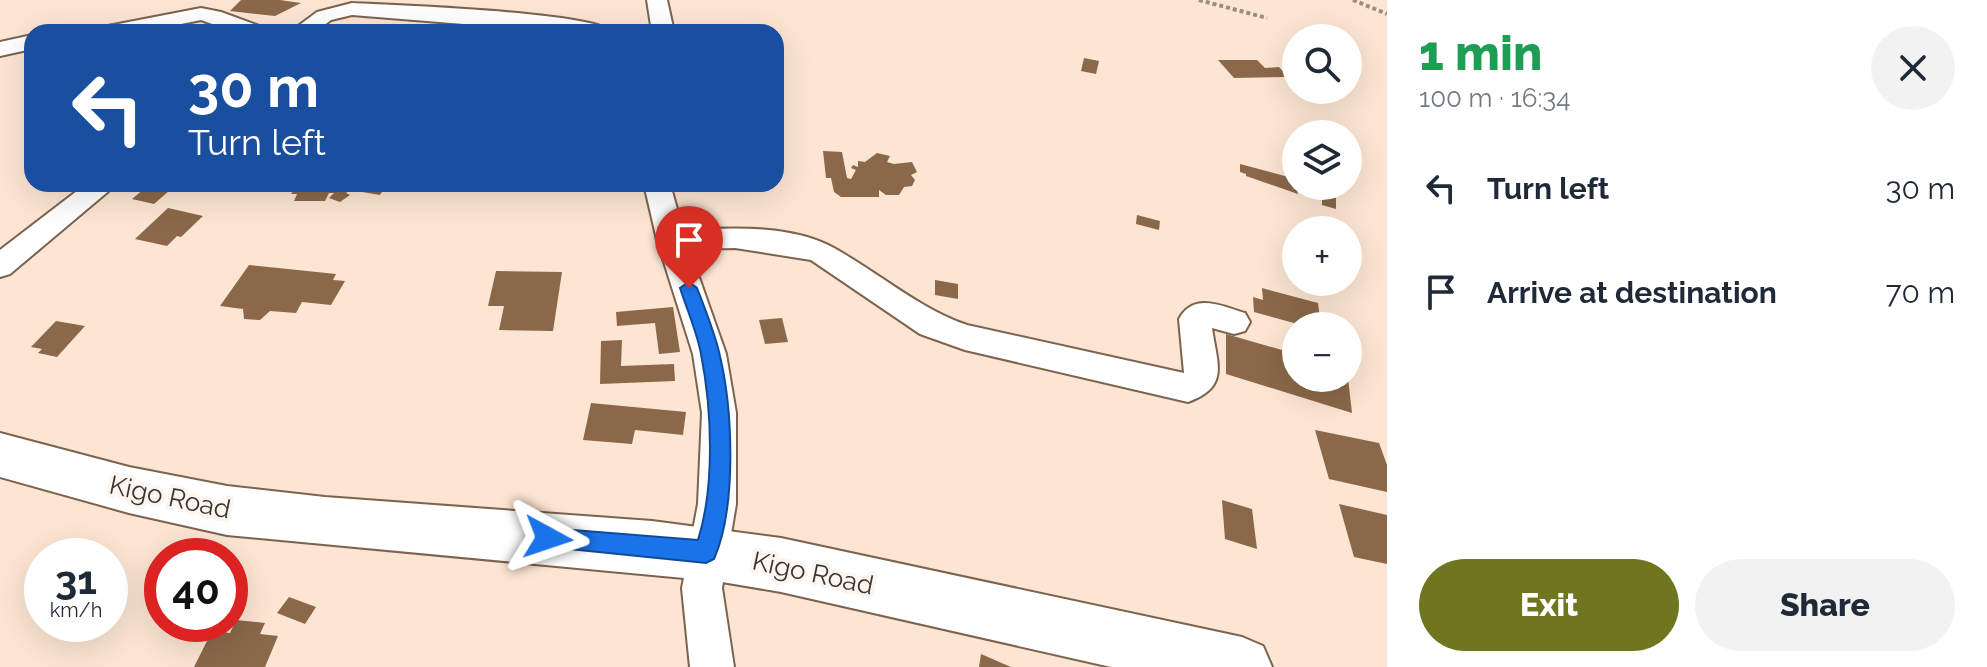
<!DOCTYPE html>
<html lang="en">
<head>
<meta charset="utf-8">
<style>
	:root { --surface:#fff; --page:#f2f2f3; --text:#1f2937; --muted:#747a83; --accent:#70761f }
	body { margin:0; font-family:Raleway,sans-serif; background:var(--page); color:var(--text); height:100vh; display:flex; flex-direction:column; font-size:30px; white-space:nowrap }
	* { box-sizing:border-box; margin:0 }
	p { font-size:26px; color:var(--muted) }
	.icon { flex:none; width:44px; height:44px; fill:none; stroke:currentColor; stroke-width:2; stroke-linecap:round; stroke-linejoin:round }
	.map { position:relative; flex:1; overflow:hidden }
	.details { display:flex; flex-direction:column; background:var(--surface); width:600px }
	.details>* { flex:none }
	.hud { position:absolute; left:24px; top:24px; width:760px; height:168px; border-radius:24px; box-shadow:0 8px 32px #0002; background:#1a4fa0; color:#fff; overflow:hidden }
	.fabs { position:absolute; left:1282px; top:24px; display:grid; gap:16px }
	.fabs a { display:grid; place-items:center; width:80px; height:80px; border-radius:50%; background:var(--surface); box-shadow:0 8px 32px #0002; font-size:40px }
	.speed { position:absolute; left:24px; top:538px; display:flex; gap:16px; font-size:40px; font-weight:700; text-align:center }
	.speed>* { display:grid; place-content:center; width:104px; height:104px; border-radius:50%; background:var(--surface); box-shadow:0 8px 32px #0002; line-height:1 }
	.speed small { font-size:20px; font-weight:400 }
	.speed .limit { border:12px solid #d22; background:#fff; color:#111 }
	.pin { position:absolute; display:grid; place-items:center; width:68px; height:68px; color:#fff; margin:-82px -34px; border-radius:50% 50% 50% 0; rotate:-45deg; box-shadow:0 0 8px #0007 }
	.pin .icon { rotate:45deg }
	.me { position:absolute; width:88px; margin:-44px; rotate:95deg; stroke-linejoin:round; filter:drop-shadow(0 0 6px #0008) }
	.turn { display:flex; align-items:center; gap:28px; height:168px; padding:0 32px; font-size:36px }
	.turn .icon { width:104px; height:104px; stroke-width:2.5 }
	.turn b { display:block; font-size:56px; line-height:68px }
	.round { display:grid; place-items:center; flex:none; width:84px; height:84px; border-radius:42px; background:var(--page) }
	.overview { display:flex; align-items:center; justify-content:space-between; height:136px; padding:0 32px }
	h1 { font-size:48px; font-weight:800; line-height:60px; color:#1e9e55 }
	.cta { display:flex; gap:16px; margin-top:auto; padding:16px 32px }
	.cta a { flex:1; height:92px; border-radius:48px; background:var(--accent); color:#fff; font-size:32px; font-weight:800; line-height:92px; text-align:center }
	.cta a+a { background:var(--page); color:var(--text) }
	ul { padding:0; list-style:none }
	li { display:flex; align-items:center; gap:24px; height:104px; padding:0 32px }
	li div { flex:1 }
	li b { display:block; font-size:30px }
	li em { font-style:normal }
	main { display:flex; flex:1; min-height:0 }
	.map>svg:first-child { display:block }
</style>
</head>
<body>
<main>
<div class="map">
<svg width="1387" height="667" viewBox="0 0 1387 667">
	<rect width="100%" height="100%" fill="#fce5d2"/>
	<!-- building -->
	<g fill="#8b6849">
		<polygon points="241,0 280,0 301,3 275,16 230,11"/>
		<polygon points="1084,58 1099,61 1096,74 1081,71"/>
		<polygon points="1218,60 1257,60 1265,68 1279,67 1288,77 1234,78"/>
		<polygon points="823,151 842,152 847,178 851,179 856,170 851,168 853,165 858,167 858,161 865,162 877,153 890,156 887,162 894,164 912,162 917,172 911,175 915,180 912,186 904,187 899,195 886,195 879,190 879,197 841,197 834,192 831,178 826,178"/>
		<polygon points="1240,164 1296,179 1296,186 1311,186 1311,194 1297,191 1298,194 1246,176 1246,174 1240,172"/>
		<polygon points="150,184 177,184 154,204 132,199"/>
		<polygon points="298,184 387,184 380,195 350,190 346,193 350,195 340,202 329,198 334,193 329,193 325,201 294,201 297,194 291,194"/>
		<polygon points="1322,194 1336,198 1336,209 1322,205"/>
		<polygon points="168,208 203,216 181,237 177,236 167,246 135,239"/>
		<polygon points="1137,215 1160,221 1159,230 1136,224"/>
		<polygon points="249,265 336,274 333,280 345,281 331,305 302,302 296,313 270,311 260,320 244,319 243,309 220,306"/>
		<polygon points="496,271 562,272 553,331 499,330 504,306 488,306"/>
		<polygon points="935,280 958,284 958,299 935,295"/>
		<polygon points="1262,288 1318,303 1321,326 1305,326 1254,312 1253,297 1263,300"/>
		<polygon points="673,307 680,352 659,354 655,323 617,326 616,312"/>
		<polygon points="782,318 788,342 765,344 759,320"/>
		<polygon points="56,321 85,326 57,357 38,353 42,349 31,347"/>
		<polygon points="1226,334 1296,354 1296,378 1348,378 1352,413 1226,374"/>
		<polygon points="622,340 621,366 674,364 675,381 600,384 601,341"/>
		<polygon points="591,403 686,412 683,435 635,430 632,444 583,440"/>
		<polygon points="1315,430 1379,443 1387,465 1387,492 1329,479"/>
		<polygon points="1222,500 1252,509 1257,549 1225,539"/>
		<polygon points="1339,504 1387,515 1387,564 1354,557"/>
		<polygon points="289,597 316,607 305,624 277,613"/>
		<polygon points="236,620 265,623 260,634 278,636 265,667 194,667 212,631 230,633"/>
		<polygon points="981,654 1011,667 979,667"/>
	</g>
	<g fill="none" stroke-linecap="round" stroke-linejoin="round">
		<!-- street casing -->
		<g stroke="#7c634e" stroke-width="4">
			<g id="street">
				<polygon points="647,0 667,0 674,32 652,32"/>
				<path d="M 352,3 C 390,5 596,12 612,32 L 564,32 L 352,15 L 331,20 L 315,32 L 290,32 L 317,12 Z"/>
				<polygon points="201,8 221,12 262,27 265,32 235,32 201,20 141,32 97,32 108,26"/>
				<polygon points="32,35 32,49 0,56 0,42"/>
				<polygon points="86,184 117,184 10,274 0,277 0,250"/>
				<path d="M 644,184 L 670,184 L 683,230 C 730,228 791,224 834,248 C 879,273 918,308 967,325 L 1184,373 L 1179,319 C 1194,292 1221,306 1245,313 L 1250,322 L 1245,331 L 1234,334 L 1212,328 C 1217,364 1230,387 1188,402 L 965,350 L 920,334 L 811,260 L 735,248 L 689,249 L 726,354 L 736,413 L 736,504 L 722,588 L 734,667 L 690,667 L 682,588 L 698,504 L 702,413 L 693,354 L 657,240 Z"/>
			</g>
		</g>
		<!-- secondary casing -->
		<g stroke="#7c634e" stroke-width="4">
			<polygon id="secondary" points="0,433 129,467 227,486 325,497 652,521 781,538 1242,637 1263,646 1272,667 1111,667 781,592 716,581 227,535 129,513 0,477"/>
		</g>
		<!-- path -->
		<g stroke="#9d8c7e" stroke-width="4" stroke-dasharray="4 3" stroke-linecap="butt">
			<polyline points="1199,0 1267,18"/>
			<polyline points="1353,0 1387,14"/>
		</g>
		<!-- street -->
		<use href="#street" fill="#fff" fill-rule="evenodd"/>
		<!-- secondary -->
		<use href="#secondary" fill="#fff" fill-rule="evenodd"/>
	</g>
	<!-- route -->
	<path fill="#1a73e8" stroke="#114b97" stroke-width="2" d="M 689,282 L 697,288 C 705,309 714,331 719,352 C 733,408 737,507 714,559 L 706,563 L 540,546 L 536,538 L 540,531 L 548,528 L 698,540 C 715,486 712,410 701,354 C 697,332 687,310 680,288 Z"/>
	<g text-anchor="middle" stroke-width="8" stroke-linejoin="round" paint-order="stroke">
		<!-- near-street labels -->
		<g font-size="26" fill="#3e332a" stroke="#fbf6f1">
			<text transform="translate(170 497) rotate(12)" y="9">Kigo Road</text>
			<text transform="translate(813 573) rotate(12)" y="9">Kigo Road</text>
		</g>
	</g>
</svg>
<div class="fabs">
<a><svg class="icon" aria-label="search" viewBox="0 0 24 24"><circle cx="10" cy="10" r="6"/><path d="M15 15l6 6"/></svg></a>
<a><svg class="icon" aria-label="layers" viewBox="0 0 24 24"><path d="M12 4l9 5-9 5-9-5zM3 14l9 5 9-5"/></svg></a>
<a>+</a>
<a>−</a>
</div>
<div class="speed"><div>31<small>km/h</small></div><div class="limit">40</div></div>
<div class="pin" style="left:689px;top:288px;background:#d93025"><svg class="icon" aria-label="arrive" viewBox="0 0 24 24"><path d="M6 21V4h12l-3 4 3 4H6"/></svg></div>
<svg class="me" style="left:548px;top:538px" viewBox="-20 -20 40 40"><path d="M0-17L14 15 0 8-14 15z" fill="#1a73e8" stroke="#fff" stroke-width="4"/></svg>
<div class="hud">
<div class="turn"><svg class="icon" aria-label="left" viewBox="0 0 24 24"><path d="M17 20v-9H6M10 6l-5 5 5 5"/></svg><div><b>30 m</b>Turn left</div></div>
</div>
</div>
<section class="details">
<div class="overview"><div><h1>1 min</h1><p>100 m · 16:34</p></div><a class="round"><svg class="icon" aria-label="close" viewBox="0 0 24 24"><path d="M6 6l12 12M18 6L6 18"/></svg></a></div>
<ul>
<li><svg class="icon" aria-label="left" viewBox="0 0 24 24"><path d="M17 20v-9H6M10 6l-5 5 5 5"/></svg><div><b>Turn left</b></div><em>30 m</em></li>
<li><svg class="icon" aria-label="arrive" viewBox="0 0 24 24"><path d="M6 21V4h12l-3 4 3 4H6"/></svg><div><b>Arrive at destination</b></div><em>70 m</em></li>
</ul>
<div class="cta"><a>Exit</a><a>Share</a></div>
</section>
</main>
</body>
</html>
